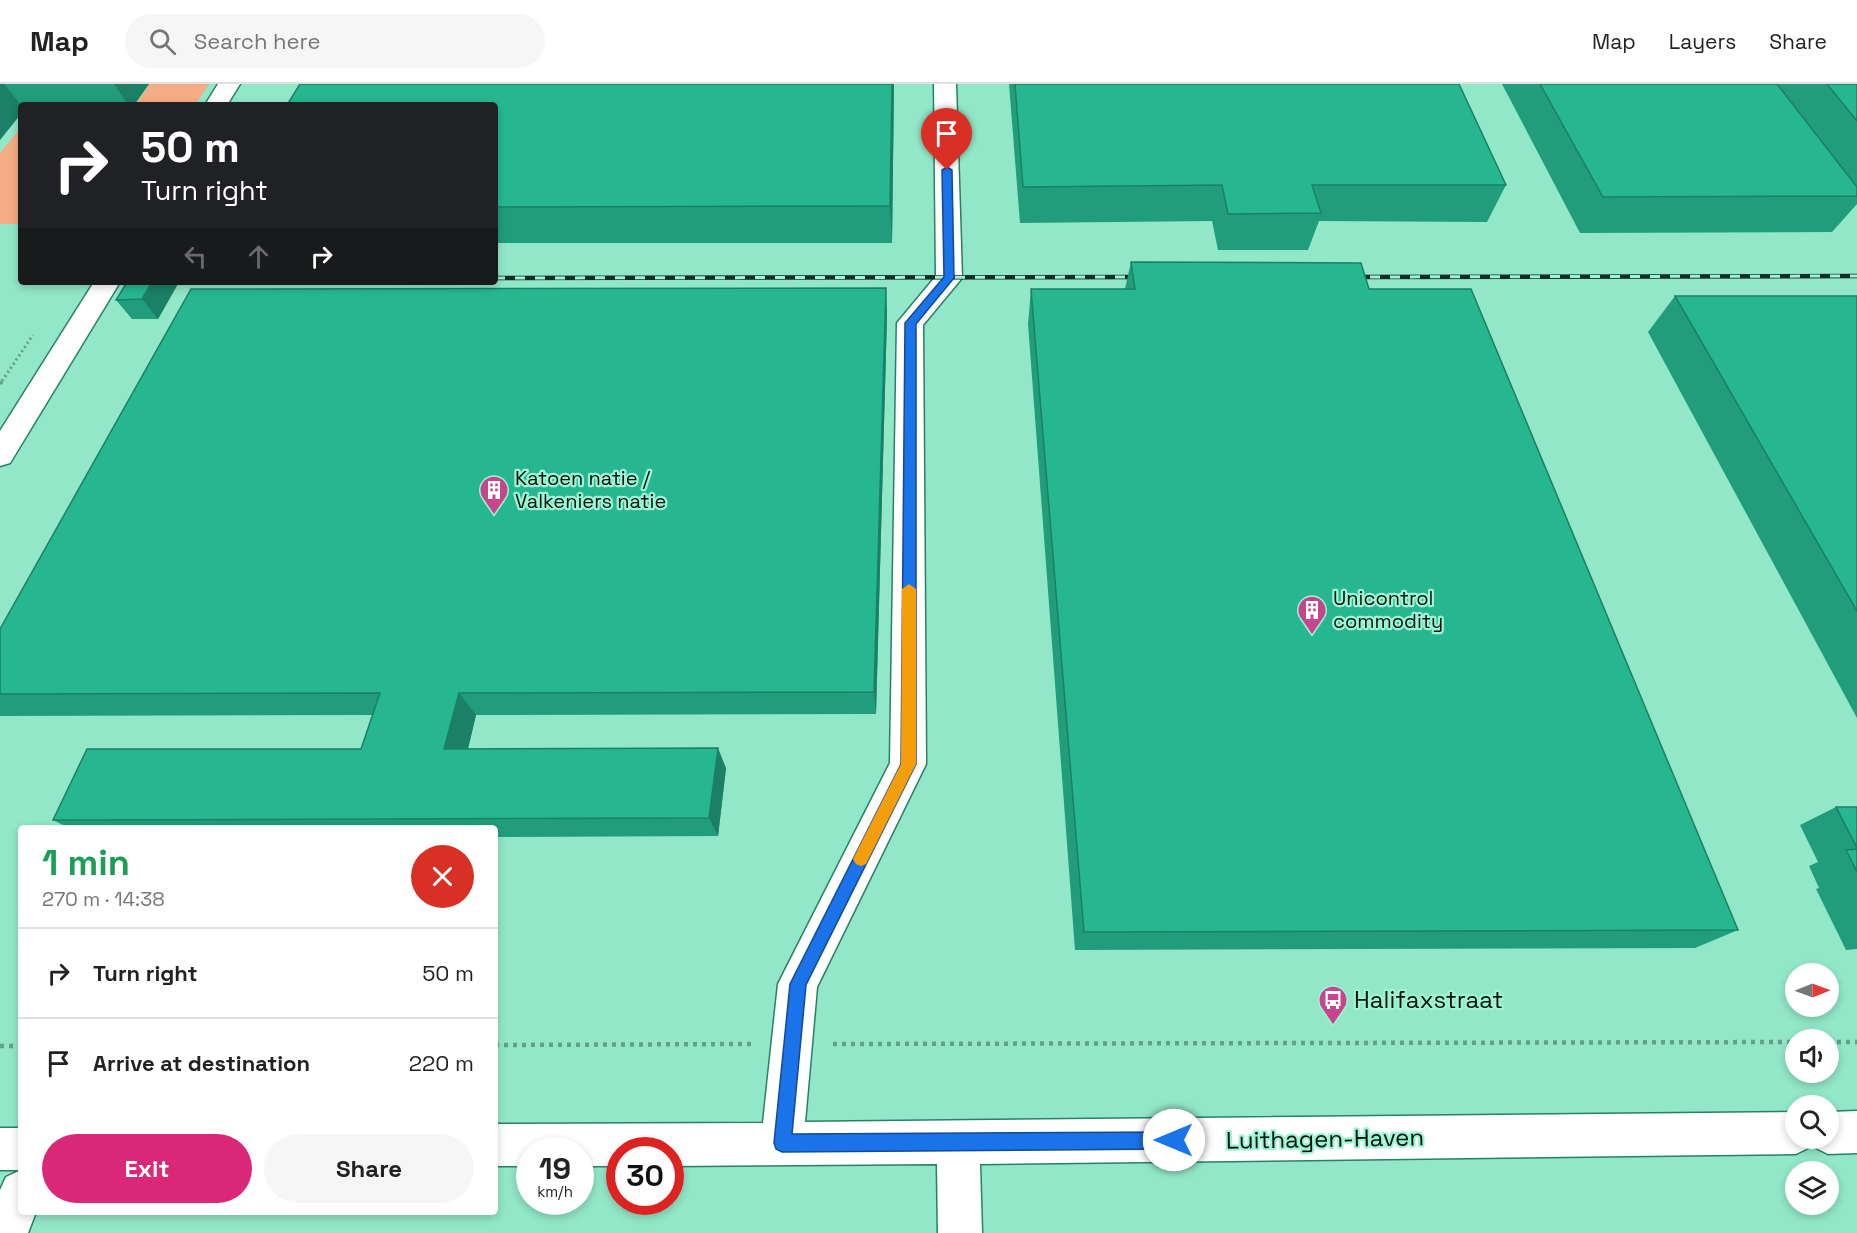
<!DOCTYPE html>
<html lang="en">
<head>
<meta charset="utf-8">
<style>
	:root { --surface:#fff; --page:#f6f6f6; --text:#222; --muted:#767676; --line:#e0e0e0; --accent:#db2777 }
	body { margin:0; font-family:"Space Grotesk",sans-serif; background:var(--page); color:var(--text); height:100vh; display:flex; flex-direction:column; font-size:22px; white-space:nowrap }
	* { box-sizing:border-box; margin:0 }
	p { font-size:20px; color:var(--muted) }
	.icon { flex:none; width:33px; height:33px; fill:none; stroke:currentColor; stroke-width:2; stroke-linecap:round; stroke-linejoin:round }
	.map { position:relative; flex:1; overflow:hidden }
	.details { position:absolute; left:18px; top:741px; width:480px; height:390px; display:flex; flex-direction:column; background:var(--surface); border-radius:6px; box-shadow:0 3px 9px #0003 }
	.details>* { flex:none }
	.banner { position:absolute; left:18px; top:18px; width:480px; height:183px; border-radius:6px; box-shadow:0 3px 9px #0003; background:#202124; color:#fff; overflow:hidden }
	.needle { width:39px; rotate:89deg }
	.buttons { position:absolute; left:1785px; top:879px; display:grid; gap:12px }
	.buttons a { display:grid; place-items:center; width:54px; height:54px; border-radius:50%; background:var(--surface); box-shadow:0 3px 9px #0003; font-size:30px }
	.speed { position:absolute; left:516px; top:1053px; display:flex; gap:12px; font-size:30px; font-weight:700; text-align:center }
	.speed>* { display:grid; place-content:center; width:78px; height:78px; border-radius:50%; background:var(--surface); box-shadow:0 3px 9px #0003; line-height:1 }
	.speed small { font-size:15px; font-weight:400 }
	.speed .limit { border:9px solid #d22; background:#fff; color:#111 }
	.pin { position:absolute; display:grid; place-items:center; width:51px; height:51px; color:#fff; margin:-62px -26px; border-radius:50% 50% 50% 0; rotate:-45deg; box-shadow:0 0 6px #0007 }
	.pin .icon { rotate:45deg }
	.me { position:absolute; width:66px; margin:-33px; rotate:270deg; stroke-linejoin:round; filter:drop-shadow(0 0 4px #0008) }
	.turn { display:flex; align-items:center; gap:21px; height:126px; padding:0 24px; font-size:27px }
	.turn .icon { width:78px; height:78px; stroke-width:2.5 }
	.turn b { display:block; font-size:42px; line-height:51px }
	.lanes { display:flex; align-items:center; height:57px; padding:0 24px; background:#0003; justify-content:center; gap:30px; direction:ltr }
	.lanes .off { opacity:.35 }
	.round { display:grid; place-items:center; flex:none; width:63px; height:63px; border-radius:32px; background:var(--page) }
	.overview { display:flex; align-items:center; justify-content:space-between; height:102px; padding:0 24px }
	h1 { font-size:36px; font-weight:800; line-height:45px; color:#1e9e55 }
	.action { display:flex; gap:12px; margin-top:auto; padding:12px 24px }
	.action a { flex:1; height:69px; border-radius:36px; background:var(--accent); color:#fff; font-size:24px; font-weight:800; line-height:69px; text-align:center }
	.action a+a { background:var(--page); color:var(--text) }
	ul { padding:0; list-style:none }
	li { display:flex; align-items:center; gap:18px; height:90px; padding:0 24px; border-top:2px solid var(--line) }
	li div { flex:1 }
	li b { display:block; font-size:22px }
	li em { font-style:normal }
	header { display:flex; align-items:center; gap:36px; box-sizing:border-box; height:84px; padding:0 30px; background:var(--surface); border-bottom:2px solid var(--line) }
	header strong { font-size:28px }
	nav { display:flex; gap:33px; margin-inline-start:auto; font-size:21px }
	.search { width:420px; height:54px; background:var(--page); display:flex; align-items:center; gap:15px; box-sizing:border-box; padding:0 21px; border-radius:33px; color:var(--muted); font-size:22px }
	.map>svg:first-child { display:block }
</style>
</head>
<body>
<header>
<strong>Map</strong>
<div class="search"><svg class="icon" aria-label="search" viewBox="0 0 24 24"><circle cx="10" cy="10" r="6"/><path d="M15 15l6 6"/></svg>Search here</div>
<nav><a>Map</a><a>Layers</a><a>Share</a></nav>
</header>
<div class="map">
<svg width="1857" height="1149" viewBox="0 0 1857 1149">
	<rect width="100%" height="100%" fill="#92e7c8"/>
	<!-- green -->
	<g fill="#f5ac84">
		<polygon points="150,0 209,0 195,21 135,21"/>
		<polygon points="21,43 21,140 0,140 0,69"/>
	</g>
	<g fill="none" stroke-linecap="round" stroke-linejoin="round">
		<!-- minor casing -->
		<g stroke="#278167" stroke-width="3">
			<g id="minor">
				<polygon points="218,0 240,0 227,21 205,21"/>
				<polygon points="934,0 956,0 962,194 923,241 926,680 817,903 805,1038 1796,1028 1796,1054 1828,1054 1828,1028 1857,1027 1857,1069 1828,1070 1812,1062 1796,1070 980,1080 982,1149 938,1149 937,1080 670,1082 670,1066 620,1066 620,1082 580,1082 580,1066 530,1066 530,1082 495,1082 495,1040 763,1039 778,900 890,679 897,239 936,192"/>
				<polygon points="94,198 120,198 10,379 0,382 0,347"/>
				<polygon points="0,1044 21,1044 21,1128 36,1128 28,1149 0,1149 0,1106 6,1093 21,1086 0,1086"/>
			</g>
		</g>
		<!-- path-far2 -->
		<polyline stroke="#61a089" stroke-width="3" stroke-dasharray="2 3" stroke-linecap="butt" points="2,297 33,251"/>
		<!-- path-far1 -->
		<polyline stroke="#61a089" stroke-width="4" stroke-dasharray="3 4.5" stroke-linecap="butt" points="0,300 3,295"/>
		<!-- path -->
		<g stroke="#61a089" stroke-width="4.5" stroke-dasharray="4 5" stroke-linecap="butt">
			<polyline points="1828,958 1857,958"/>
			<polyline points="833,960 1796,958"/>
			<polyline points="495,961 751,960"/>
			<polyline points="0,962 21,962"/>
		</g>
		<!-- minor -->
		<use href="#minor" fill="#fff" fill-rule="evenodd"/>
		<!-- rail casing -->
		<g stroke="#122d23" stroke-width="4.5">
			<g id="rail">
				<polyline points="1350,193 1857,192"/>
				<polyline points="495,194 1143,193"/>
			</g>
		</g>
		<!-- rail -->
		<use href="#rail" stroke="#9ff4d5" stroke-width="3" stroke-dasharray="10" stroke-linecap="butt"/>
	</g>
	<!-- wall -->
	<g fill="#219d7c">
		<polygon points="0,0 149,0 134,21 21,21 21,30"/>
		<polygon points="300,0 894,0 892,159 495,159 495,21"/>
		<polygon points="1009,0 1459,0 1506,101 1487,138 1319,137 1308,166 1218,166 1212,137 1020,139"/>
		<polygon points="1502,0 1857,0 1857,120 1832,148 1580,149"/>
		<polygon points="1131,178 1369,205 1738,846 1695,864 1075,866 1028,240 1031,205 1125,205"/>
		<polygon points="179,198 158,235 132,235 116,216"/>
		<polygon points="886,204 887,232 876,630 476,631 468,665 726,684 718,752 495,753 495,744 69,744 53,736 361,665 373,631 0,632 0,545"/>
		<polygon points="1675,212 1857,212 1857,634 1648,248"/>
		<polygon points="1836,723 1857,723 1857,865 1846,866 1816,805 1819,804 1809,782 1818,778 1800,741"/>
	</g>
	<!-- shaded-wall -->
	<g fill="#1b8065">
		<polygon points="0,0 4,0 21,21 21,30 0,56"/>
		<polygon points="114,0 149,0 134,21 128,21"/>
		<polygon points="892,0 894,0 892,159 890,122"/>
		<polygon points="152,198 179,198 158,235 142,215"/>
		<polygon points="886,204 887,232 876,630 874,608"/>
		<polygon points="459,609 476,631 463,685 444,665"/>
		<polygon points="718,664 726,684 718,752 709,734"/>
	</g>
	<!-- building -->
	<g fill="#26b790" stroke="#1b8065" stroke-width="1.5">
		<polygon points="300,0 892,0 890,122 495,123 495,21 287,21"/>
		<polygon points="1015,0 1459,0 1506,101 1312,101 1321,129 1228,130 1222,101 1023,103"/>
		<polygon points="1540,0 1777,0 1857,103 1857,112 1603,113"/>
		<polygon points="1827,0 1857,0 1857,37"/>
		<polygon points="1131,178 1361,179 1369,205 1471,205 1738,846 1084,848 1031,205 1135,205"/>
		<polygon points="127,198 152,198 142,215 116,216"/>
		<polygon points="886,204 874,608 459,609 444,665 718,664 709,734 53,736 87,665 361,665 380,609 0,610 0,545 191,205"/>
		<polygon points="1675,212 1857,212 1857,527"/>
		<polygon points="1836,723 1857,723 1857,764"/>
		<polygon points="1857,765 1857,788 1846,766"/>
	</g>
	<!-- route -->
	<polygon fill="#1a73e8" stroke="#114b97" stroke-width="1.5" points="947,83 952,86 954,194 916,240 916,680 806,901 792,1050 1174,1048 1180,1050 1183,1056 1180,1063 1174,1065 782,1068 776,1065 774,1059 790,900 901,680 905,239 944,193 942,86"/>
	<!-- slow -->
	<polygon fill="#f59e0b" points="909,500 916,505 916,680 866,780 861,782 856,780 853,775 901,680 902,505"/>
	<!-- icons -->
	<defs>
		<g id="building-pin" transform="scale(1.5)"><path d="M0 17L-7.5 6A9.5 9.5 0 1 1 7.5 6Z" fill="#c7458d" stroke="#9ff4d5"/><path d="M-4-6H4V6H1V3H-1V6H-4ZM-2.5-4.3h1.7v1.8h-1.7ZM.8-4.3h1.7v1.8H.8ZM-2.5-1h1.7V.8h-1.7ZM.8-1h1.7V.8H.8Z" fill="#fff"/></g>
		<g id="bus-pin" transform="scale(1.5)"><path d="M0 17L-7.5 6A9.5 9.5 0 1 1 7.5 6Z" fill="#c7458d" stroke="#9ff4d5"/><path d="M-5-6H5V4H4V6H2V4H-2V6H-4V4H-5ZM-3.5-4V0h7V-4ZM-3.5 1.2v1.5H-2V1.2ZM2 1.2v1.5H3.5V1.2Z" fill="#fff"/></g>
	</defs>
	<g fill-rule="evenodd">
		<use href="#building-pin" x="494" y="406"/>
		<use href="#building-pin" x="1312" y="526"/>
		<use href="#bus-pin" x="1333" y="916"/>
	</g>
	<g text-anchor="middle" stroke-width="4.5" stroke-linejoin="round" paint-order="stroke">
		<!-- poi labels -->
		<g font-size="20" fill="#00140c" stroke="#9ff4d5" text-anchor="start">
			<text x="515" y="401">Katoen natie /<tspan x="515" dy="23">Valkeniers natie</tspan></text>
			<text x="1333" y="521">Unicontrol<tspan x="1333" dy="23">commodity</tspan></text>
		</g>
		<!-- near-poi labels -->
		<g font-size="24" fill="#00140c" stroke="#9ff4d5" text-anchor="start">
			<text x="1354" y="924">Halifaxstraat</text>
		</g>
		<!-- near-street labels -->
		<g font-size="24" fill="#00140c" stroke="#9ff4d5">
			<text transform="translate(1325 1055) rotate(-1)" y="8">Luithagen-Haven</text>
		</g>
	</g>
</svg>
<div class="buttons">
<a><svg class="needle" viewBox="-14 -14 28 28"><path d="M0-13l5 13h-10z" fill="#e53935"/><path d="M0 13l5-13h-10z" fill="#767676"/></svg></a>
<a><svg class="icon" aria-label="sound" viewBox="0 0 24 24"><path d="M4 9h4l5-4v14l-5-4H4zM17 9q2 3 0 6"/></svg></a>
<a><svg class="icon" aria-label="search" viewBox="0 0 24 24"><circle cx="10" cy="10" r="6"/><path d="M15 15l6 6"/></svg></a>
<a><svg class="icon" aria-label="layers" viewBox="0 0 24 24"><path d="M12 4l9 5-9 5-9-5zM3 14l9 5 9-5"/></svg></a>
</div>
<div class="speed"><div>19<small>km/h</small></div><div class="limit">30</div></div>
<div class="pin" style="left:947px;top:86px;background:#d93025"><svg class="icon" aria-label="arrive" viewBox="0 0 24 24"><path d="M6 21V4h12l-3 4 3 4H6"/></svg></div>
<svg class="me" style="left:1174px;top:1056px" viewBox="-20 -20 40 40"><circle r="19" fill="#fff"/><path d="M0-13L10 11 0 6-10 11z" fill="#1a73e8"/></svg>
<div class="banner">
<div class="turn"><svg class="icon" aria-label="right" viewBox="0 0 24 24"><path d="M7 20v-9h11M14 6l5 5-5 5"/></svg><div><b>50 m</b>Turn right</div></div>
<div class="lanes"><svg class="icon off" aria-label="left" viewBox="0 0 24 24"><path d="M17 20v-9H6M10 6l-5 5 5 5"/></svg><svg class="icon off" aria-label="ahead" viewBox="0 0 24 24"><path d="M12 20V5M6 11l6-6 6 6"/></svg><svg class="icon" aria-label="right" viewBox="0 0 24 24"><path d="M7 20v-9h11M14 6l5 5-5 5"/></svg></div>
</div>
<section class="details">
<div class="overview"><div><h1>1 min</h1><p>270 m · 14:38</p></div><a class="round" style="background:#d93025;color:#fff"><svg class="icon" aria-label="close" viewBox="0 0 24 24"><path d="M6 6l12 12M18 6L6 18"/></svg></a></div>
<ul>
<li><svg class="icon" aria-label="right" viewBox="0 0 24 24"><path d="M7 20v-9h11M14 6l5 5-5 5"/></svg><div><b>Turn right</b></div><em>50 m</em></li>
<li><svg class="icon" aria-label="arrive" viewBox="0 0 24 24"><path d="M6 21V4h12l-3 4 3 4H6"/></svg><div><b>Arrive at destination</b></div><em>220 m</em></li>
</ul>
<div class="action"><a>Exit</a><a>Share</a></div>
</section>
</div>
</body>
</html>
